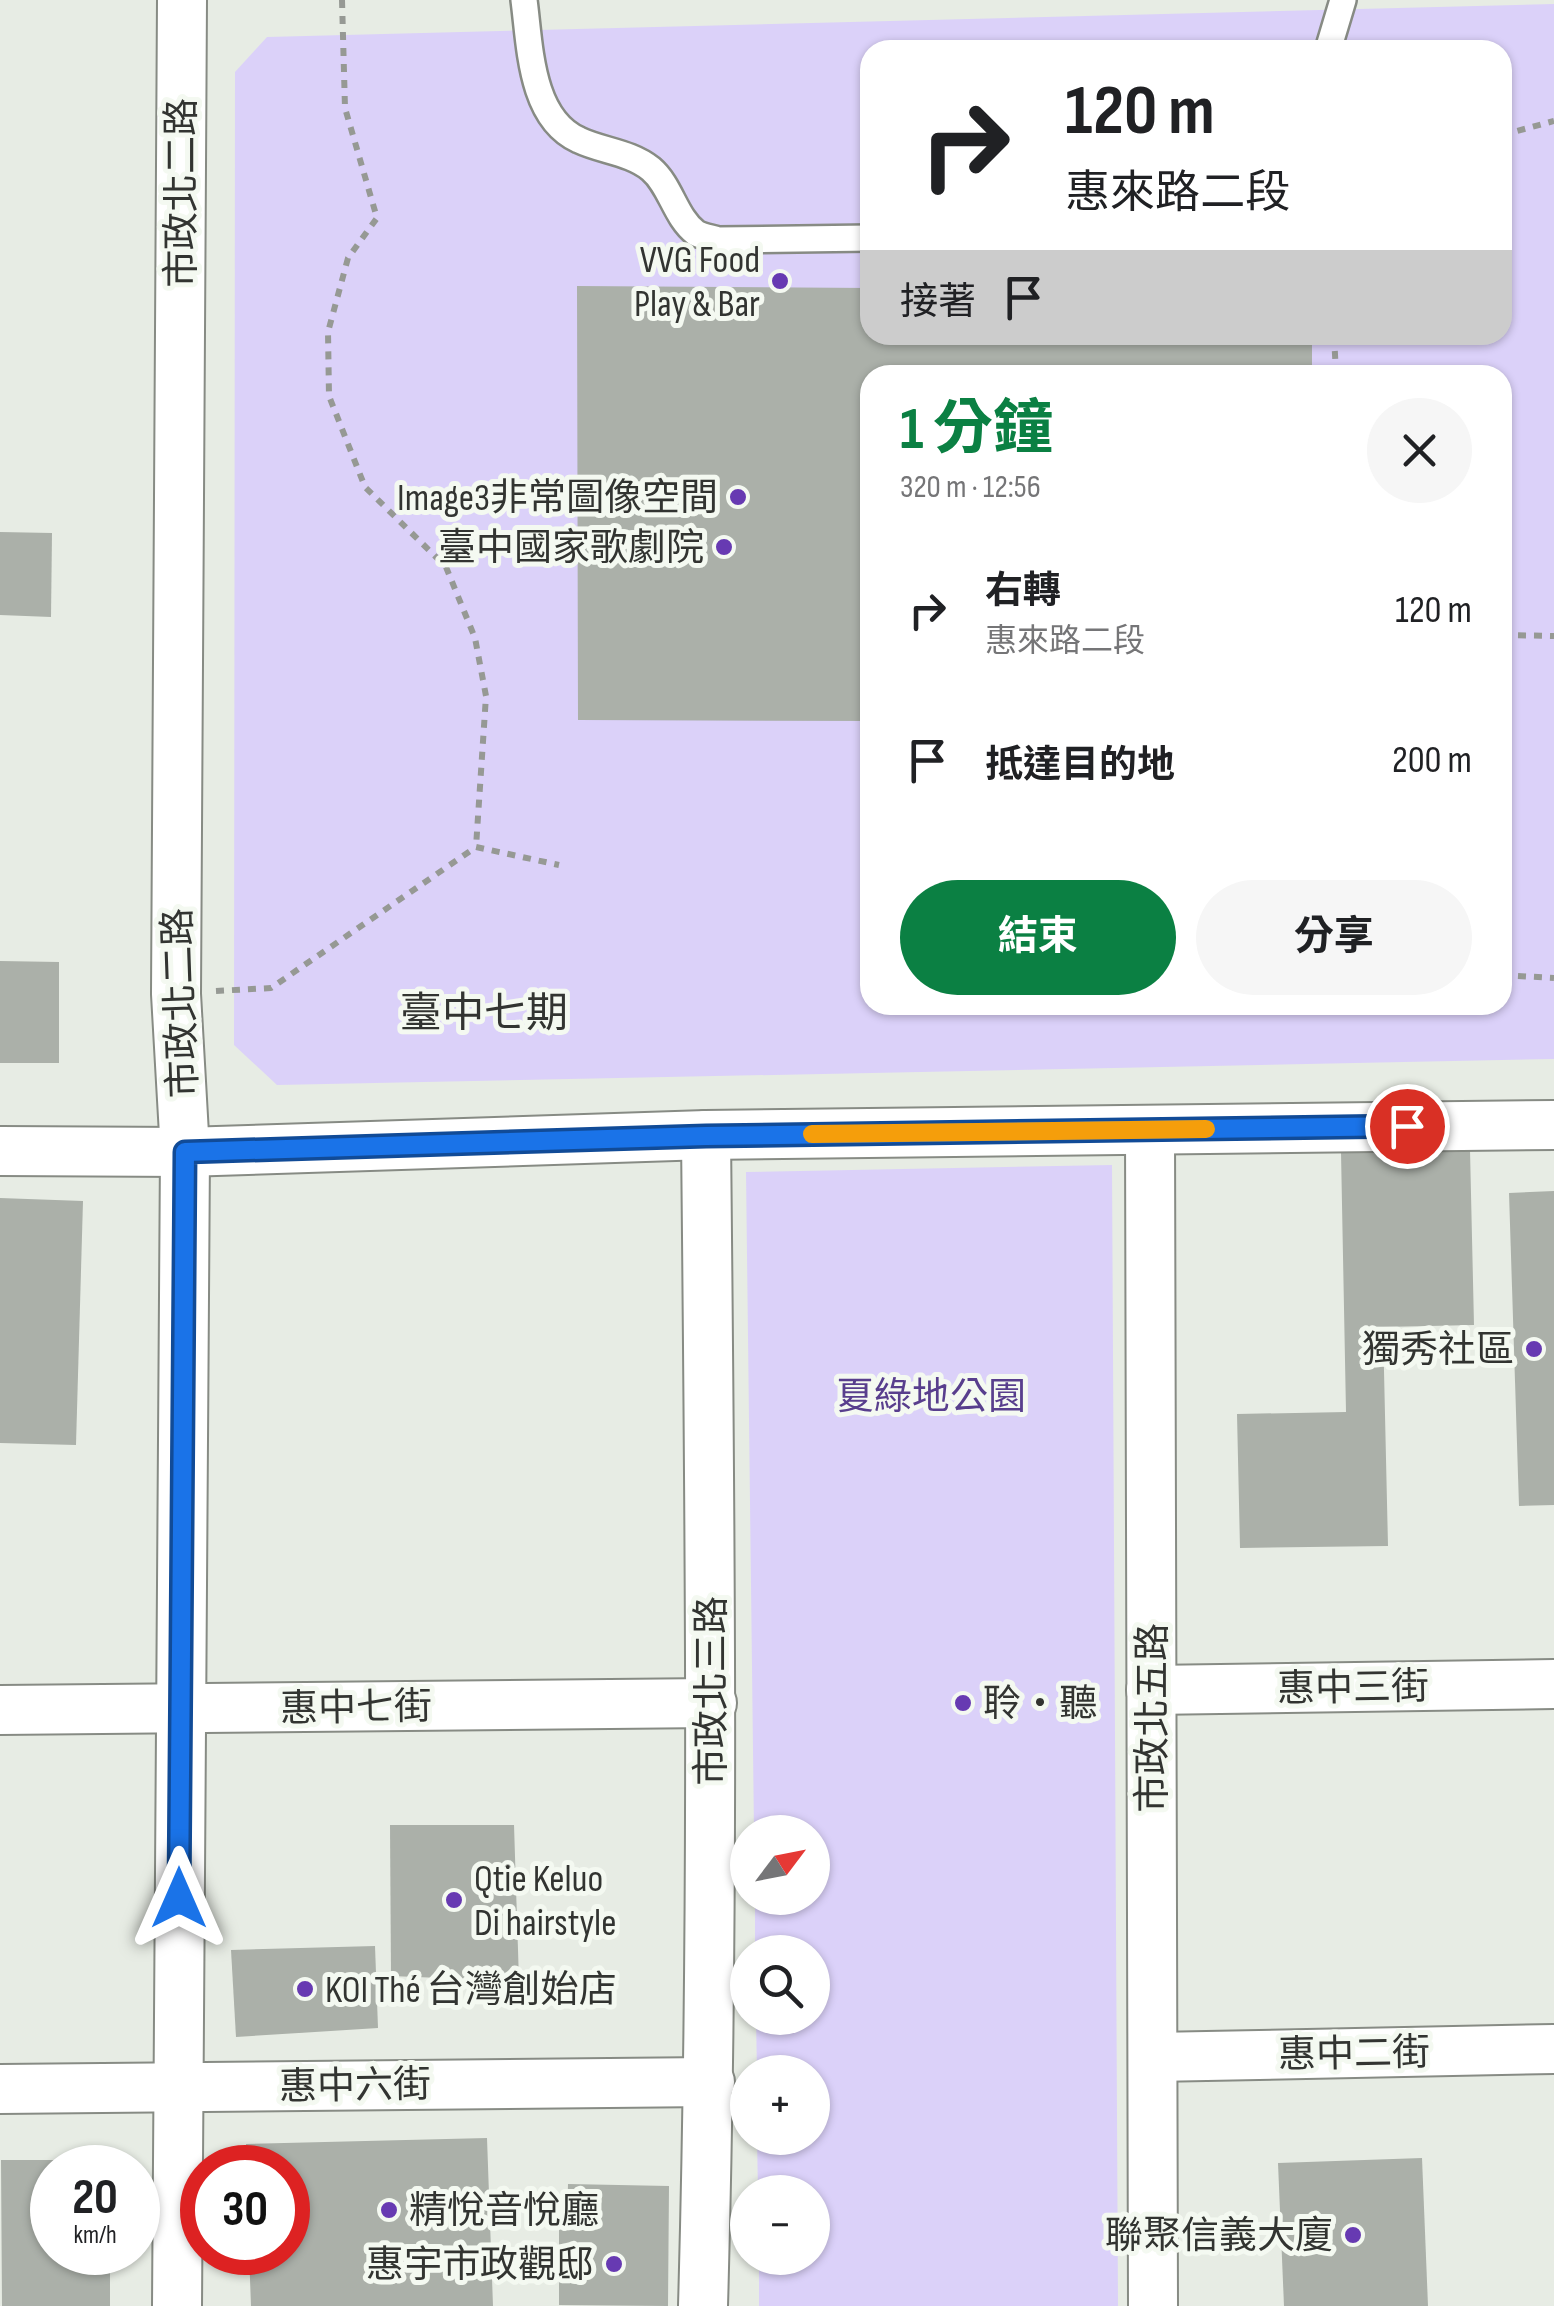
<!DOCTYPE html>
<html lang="zh-TW">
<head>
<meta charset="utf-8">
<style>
	:root { --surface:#fff; --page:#f6f6f6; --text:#202124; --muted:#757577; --accent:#0b8043 }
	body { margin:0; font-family:"Sofia Sans Condensed","Noto Sans TC",sans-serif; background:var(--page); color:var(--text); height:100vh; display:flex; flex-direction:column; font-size:38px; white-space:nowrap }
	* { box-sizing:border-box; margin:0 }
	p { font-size:32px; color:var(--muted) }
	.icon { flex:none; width:55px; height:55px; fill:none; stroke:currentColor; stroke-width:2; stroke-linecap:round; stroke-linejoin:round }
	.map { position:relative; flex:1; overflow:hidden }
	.side { position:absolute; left:860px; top:365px; width:652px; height:650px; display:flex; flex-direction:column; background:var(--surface); border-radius:30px; box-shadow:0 2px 8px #0004 }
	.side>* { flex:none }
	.top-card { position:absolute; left:860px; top:40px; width:652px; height:305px; border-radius:30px; box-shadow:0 2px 8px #0004; background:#fff; color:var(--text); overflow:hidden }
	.needle { width:65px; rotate:58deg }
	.controls { position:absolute; left:730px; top:1815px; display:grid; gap:20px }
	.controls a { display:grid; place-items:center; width:100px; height:100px; border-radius:50%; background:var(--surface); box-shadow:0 2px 8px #0004; font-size:50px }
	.speed { position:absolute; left:30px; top:2145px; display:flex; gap:20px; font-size:50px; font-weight:700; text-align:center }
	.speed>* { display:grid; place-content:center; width:130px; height:130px; border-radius:50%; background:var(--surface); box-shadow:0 2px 8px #0004; line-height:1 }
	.speed small { font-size:25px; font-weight:400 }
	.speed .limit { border:15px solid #d22; background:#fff; color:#111 }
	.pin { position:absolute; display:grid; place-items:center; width:85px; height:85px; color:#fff; margin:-42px; border:5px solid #fff; border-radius:50%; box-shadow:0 2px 10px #0007 }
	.me { position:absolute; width:110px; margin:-55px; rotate:0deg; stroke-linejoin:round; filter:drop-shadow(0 0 8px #0008) }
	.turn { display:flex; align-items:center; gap:35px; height:210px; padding:0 40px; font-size:45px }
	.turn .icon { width:130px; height:130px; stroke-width:2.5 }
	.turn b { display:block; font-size:70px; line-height:85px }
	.then { display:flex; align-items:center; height:95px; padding:0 40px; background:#0003; gap:20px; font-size:38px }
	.round { display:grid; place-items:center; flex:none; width:105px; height:105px; border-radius:52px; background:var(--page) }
	.summary { display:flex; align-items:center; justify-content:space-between; height:170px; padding:0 40px }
	h1 { font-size:60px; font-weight:700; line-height:75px; color:var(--accent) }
	.primary-button { display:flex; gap:20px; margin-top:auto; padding:20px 40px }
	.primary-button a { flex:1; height:115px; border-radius:60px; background:var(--accent); color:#fff; font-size:40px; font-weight:700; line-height:115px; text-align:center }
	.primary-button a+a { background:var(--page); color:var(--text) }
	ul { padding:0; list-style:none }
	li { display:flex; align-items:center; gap:30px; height:150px; padding:0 40px }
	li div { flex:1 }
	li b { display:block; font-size:38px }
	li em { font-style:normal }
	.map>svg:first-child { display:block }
</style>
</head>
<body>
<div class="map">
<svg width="1554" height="2306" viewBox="0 0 1554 2306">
	<rect width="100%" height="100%" fill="#e7ece4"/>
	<!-- green -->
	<g fill="#dbd1f9" fill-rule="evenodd">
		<path d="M 1554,4 L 1554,1059 L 277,1085 L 234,1045 L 235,72 L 267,37 ZM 870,50 L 1502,50 L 1502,335 L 870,335 ZM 870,375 L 1502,375 L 1502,1005 L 870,1005 Z"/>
		<polygon points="1112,1165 1118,2306 759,2306 759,2258 812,2258 812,2192 758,2192 757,2138 812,2138 812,2072 757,2072 756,2018 812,2018 812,1952 755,1952 755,1898 812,1898 812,1832 754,1832 746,1172"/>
	</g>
	<!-- building -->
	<g fill="#abb0a9">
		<polygon points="577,286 870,288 870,335 1312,335 1312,375 870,375 870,721 578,720"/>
		<polygon points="0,532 52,533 51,617 0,615"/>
		<polygon points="0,961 59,962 59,1063 0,1063"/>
		<polygon points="1470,1150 1474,1325 1383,1327 1388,1546 1240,1548 1237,1414 1346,1412 1341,1152"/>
		<polygon points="1554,1191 1554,1505 1519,1506 1509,1193"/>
		<polygon points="0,1198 83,1201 76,1445 0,1443"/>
		<polygon points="390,1825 514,1825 519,1981 391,1976"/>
		<polygon points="375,1946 378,2028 236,2037 231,1950"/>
		<polygon points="487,2138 493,2306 251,2306 249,2252 288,2252 288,2168 246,2168 246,2144"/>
		<polygon points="1422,2158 1428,2306 1284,2306 1278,2163"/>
		<polygon points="1,2160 109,2160 109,2168 52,2168 52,2252 110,2252 110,2306 2,2306"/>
		<polygon points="568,2184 669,2186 668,2306 559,2305 559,2223 567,2223"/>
	</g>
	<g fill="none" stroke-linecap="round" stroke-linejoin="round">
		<!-- lane casing -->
		<g stroke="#878b84" stroke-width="30">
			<g id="lane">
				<path d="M 524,0 C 530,45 530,118 579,140 C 602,151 630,152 651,169 C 671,186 675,217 696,233 C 701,236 712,238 718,240 L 870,238"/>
				<polyline points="1328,50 1343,0"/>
			</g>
		</g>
		<!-- street casing -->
		<g stroke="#878b84" stroke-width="52">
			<g id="street">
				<polyline points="1150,1130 1153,2306"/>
				<polyline points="0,1151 185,1152 706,1135 1554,1125"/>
				<polyline points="1151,1690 1554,1684"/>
				<polyline points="0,1710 712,1703"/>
				<polyline points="1154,2057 1554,2049"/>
				<polyline points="0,2089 710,2082"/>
				<polyline points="177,2306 185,1152 176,994 182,0"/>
				<path d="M 703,2306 C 714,1916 710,1526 706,1135"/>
			</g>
		</g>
		<!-- path -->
		<g stroke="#969994" stroke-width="6" stroke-dasharray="8 8" stroke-linecap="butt">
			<polyline points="342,0 345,108 377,218 348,258 328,332 329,396 365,487 446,567 475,638 486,696 476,847"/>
			<polyline points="1502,135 1554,121"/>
			<polyline points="1334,335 1336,374 1340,375"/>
			<polyline points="1502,635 1554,636"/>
			<polyline points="1502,975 1554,978"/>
			<polyline points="216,991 271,988 476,847 559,865"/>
		</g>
		<!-- lane -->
		<use href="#lane" stroke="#fff" stroke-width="25"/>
		<!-- street -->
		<use href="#street" stroke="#fff" stroke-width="48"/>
	</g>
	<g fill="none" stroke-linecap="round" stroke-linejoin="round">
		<!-- route casing -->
		<g stroke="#114b97" stroke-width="25">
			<polyline id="route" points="179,1898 185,1152 706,1136 1407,1126"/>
		</g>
		<!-- route -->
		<use href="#route" stroke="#1a73e8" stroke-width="18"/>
		<!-- slow -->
		<polyline stroke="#f59e0b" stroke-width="18" points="812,1134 1206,1129"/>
	</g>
	<!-- markers -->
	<g fill="#673ab2" stroke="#f4f9f1" stroke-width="4">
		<circle cx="780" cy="281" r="10"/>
		<circle cx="738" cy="497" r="10"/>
		<circle cx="724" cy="547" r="10"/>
		<circle cx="1534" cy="1349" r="10"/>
		<circle cx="963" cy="1703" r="10"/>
		<circle cx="454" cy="1900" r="10"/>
		<circle cx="305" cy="1989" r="10"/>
		<circle cx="389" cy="2210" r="10"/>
		<circle cx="1353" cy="2235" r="10"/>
		<circle cx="614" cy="2264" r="10"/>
	</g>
	<g text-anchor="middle" stroke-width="10" stroke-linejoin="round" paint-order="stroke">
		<!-- street labels -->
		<g font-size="38" fill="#323431" stroke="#f4f9f1">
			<text transform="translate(181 193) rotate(-90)" y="13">市政北二路</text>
			<text transform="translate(180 1003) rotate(-92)" y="13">市政北二路</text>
			<text transform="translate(1353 1687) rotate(-1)" y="13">惠中三街</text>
			<text transform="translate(711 1691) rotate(-90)" y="13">市政北三路</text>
			<text transform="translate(356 1707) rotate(-1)" y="13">惠中七街</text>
			<text transform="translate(1152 1718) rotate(-90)" y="13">市政北五路</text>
			<text transform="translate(1354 2053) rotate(-1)" y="13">惠中二街</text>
			<text transform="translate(355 2085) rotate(-1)" y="13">惠中六街</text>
		</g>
		<!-- poi labels -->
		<g font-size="38" fill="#323431" stroke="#f4f9f1" text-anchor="end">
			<text x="760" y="272">VVG Food<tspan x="760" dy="44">Play &amp; Bar</tspan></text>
			<text x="718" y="510">Image3非常圖像空間</text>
			<text x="704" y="560">臺中國家歌劇院</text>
			<text x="1514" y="1362">獨秀社區</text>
			<text x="983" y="1716" text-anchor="start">聆‧聽</text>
			<text x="474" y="1891" text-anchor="start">Qtie Keluo<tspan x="474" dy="44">Di hairstyle</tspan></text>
			<text x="325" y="2002" text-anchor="start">KOI Thé 台灣創始店</text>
			<text x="409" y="2223" text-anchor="start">精悅音悅廳</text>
			<text x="1333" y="2248">聯聚信義大廈</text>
			<text x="594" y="2277">惠宇市政觀邸</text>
		</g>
		<!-- park labels -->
		<g font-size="38" fill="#583e8d" stroke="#f4f9f1">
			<text x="931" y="1409">夏綠地公園</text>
		</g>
		<!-- quarter labels -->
		<g font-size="42" fill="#323431" stroke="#f4f9f1">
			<text x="484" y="1027">臺中七期</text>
		</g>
	</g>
</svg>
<div class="controls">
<a><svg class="needle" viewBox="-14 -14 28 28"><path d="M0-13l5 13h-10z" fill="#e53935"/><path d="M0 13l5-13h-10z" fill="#757577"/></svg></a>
<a><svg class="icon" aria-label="search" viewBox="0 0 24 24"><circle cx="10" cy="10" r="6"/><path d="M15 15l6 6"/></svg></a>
<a>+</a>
<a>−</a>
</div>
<div class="speed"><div>20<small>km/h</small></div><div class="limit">30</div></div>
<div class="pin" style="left:1407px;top:1126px;background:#d93025"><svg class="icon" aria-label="arrive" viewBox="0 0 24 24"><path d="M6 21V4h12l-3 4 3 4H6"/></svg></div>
<svg class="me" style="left:179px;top:1898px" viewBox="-20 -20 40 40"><path d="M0-17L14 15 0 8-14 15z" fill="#1a73e8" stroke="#fff" stroke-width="4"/></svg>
<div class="top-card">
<div class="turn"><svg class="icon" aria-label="right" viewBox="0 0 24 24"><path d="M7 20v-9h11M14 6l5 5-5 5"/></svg><div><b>120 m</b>惠來路二段</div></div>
<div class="then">接著<svg class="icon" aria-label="arrive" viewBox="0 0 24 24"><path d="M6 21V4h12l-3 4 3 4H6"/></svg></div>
</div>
<section class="side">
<div class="summary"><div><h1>1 分鐘</h1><p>320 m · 12:56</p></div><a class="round"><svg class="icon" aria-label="close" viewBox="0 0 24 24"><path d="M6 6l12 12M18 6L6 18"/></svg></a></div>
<ul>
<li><svg class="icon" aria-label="right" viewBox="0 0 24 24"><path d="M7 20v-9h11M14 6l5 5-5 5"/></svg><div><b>右轉</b><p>惠來路二段</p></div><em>120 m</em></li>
<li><svg class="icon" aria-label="arrive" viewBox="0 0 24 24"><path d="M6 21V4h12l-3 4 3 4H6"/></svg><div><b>抵達目的地</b></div><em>200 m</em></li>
</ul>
<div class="primary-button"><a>結束</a><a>分享</a></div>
</section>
</div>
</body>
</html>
